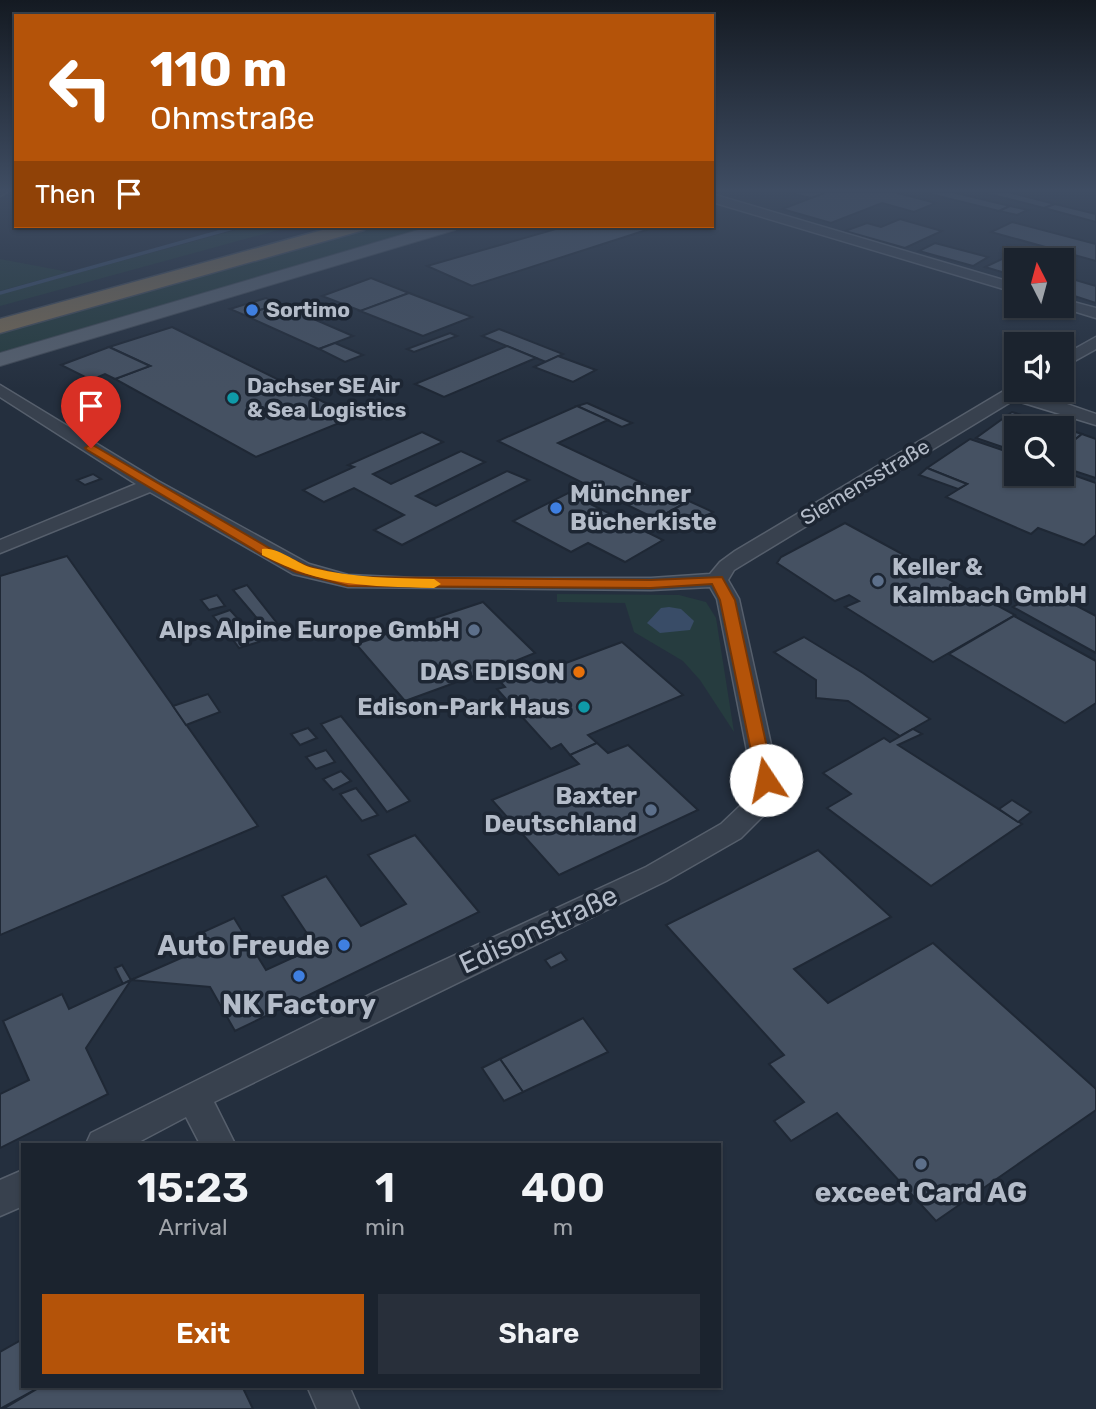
<!DOCTYPE html>
<html lang="en">
<head>
<meta charset="utf-8">
<style>
	:root { --surface:#1b232e; --page:#282f3a; --text:#f1f3f6; --muted:#a0a4aa; --line:#39404a; --accent:#b45309 }
	body { margin:0; font-family:Rubik,sans-serif; background:var(--page); color:var(--text); height:100vh; display:flex; flex-direction:column; font-size:26px; white-space:nowrap }
	* { box-sizing:border-box; margin:0 }
	p { font-size:23px; color:var(--muted) }
	.icon { flex:none; width:38px; height:38px; fill:none; stroke:currentColor; stroke-width:2; stroke-linecap:round; stroke-linejoin:round }
	.map { position:relative; flex:1; overflow:hidden }
	.panel { position:absolute; left:21px; top:1143px; width:700px; height:245px; display:flex; flex-direction:column; background:var(--surface); border-radius:0px; box-shadow:0 2px 5px #0004,0 0 0 2px var(--line) }
	.panel>* { flex:none }
	.guide { position:absolute; left:14px; top:14px; width:700px; height:214px; border-radius:0px; box-shadow:0 2px 5px #0004,0 0 0 2px var(--line); background:#b45309; color:#fff; overflow:hidden }
	.needle { width:46px; rotate:354deg }
	.controls { position:absolute; left:1004px; top:248px; display:grid; gap:14px }
	.controls a { display:grid; place-items:center; width:70px; height:70px; border-radius:0px; background:var(--surface); box-shadow:0 2px 5px #0004,0 0 0 2px var(--line); font-size:35px }
	.pin { position:absolute; display:grid; place-items:center; width:60px; height:60px; color:#fff; margin:-72px -30px; border-radius:50% 50% 50% 0; rotate:-45deg; box-shadow:0 0 7px #0007 }
	.pin .icon { rotate:45deg }
	.me { position:absolute; width:77px; margin:-38px; rotate:349deg; stroke-linejoin:round; filter:drop-shadow(0 0 5px #0008) }
	.turn { display:flex; align-items:center; gap:24px; height:147px; padding:0 21px; font-size:32px }
	.turn .icon { width:91px; height:91px; stroke-width:2.5 }
	.turn b { display:block; font-size:49px; line-height:60px }
	.then { display:flex; align-items:center; height:66px; padding:0 21px; background:#0003; gap:14px; font-size:26px }
	.eta { display:flex; justify-content:space-evenly; align-items:center; height:119px; text-align:center }
	.eta b { font-size:42px; font-weight:600; line-height:49px }
	.cta { display:flex; gap:14px; margin-top:auto; padding:14px 21px }
	.cta a { flex:1; height:80px; border-radius:0px; background:var(--accent); color:#fff; font-size:28px; font-weight:600; line-height:80px; text-align:center }
	.cta a+a { background:var(--page); color:var(--text) }
	.map>svg:first-child { display:block }
</style>
</head>
<body>
<div class="map">
<svg width="1096" height="1409" viewBox="0 0 1096 1409">
	<rect width="100%" height="100%" fill="#242f3e"/>
	<!-- green -->
	<g fill="#263c3f">
		<polygon points="250,226 293,226 0,306 0,294"/>
		<polygon points="373,226 435,226 0,355 0,332"/>
		<polygon points="0,259 69,272 0,291"/>
		<polygon points="557,594 679,595 706,602 716,618 734,732 700,680 683,661 634,632 625,603 557,602"/>
	</g>
	<!-- water -->
	<polygon fill="#394c67" points="669,607 681,609 694,621 690,630 660,633 647,623 661,608"/>
	<g fill="none" stroke-linecap="round" stroke-linejoin="round">
		<!-- stream -->
		<polyline stroke="#394c67" stroke-width="3.5" points="0,293 240,226"/>
	</g>
	<!-- building -->
	<g fill="#455162" stroke="#1f2835" stroke-width="2">
		<polygon points="786,192 828,192 811,198"/>
		<polygon points="827,192 894,192 936,203 914,212 882,203 831,223 782,209"/>
		<polygon points="922,192 952,192 1010,206 999,211"/>
		<polygon points="989,192 1008,192 1055,204 1044,208 985,193"/>
		<polygon points="1055,204 1096,214 1096,222 1044,208"/>
		<polygon points="1010,206 1028,210 1017,215 999,211"/>
		<polygon points="900,219 942,231 905,248 845,231 867,223 881,227"/>
		<polygon points="1012,222 1096,244 1096,261 991,232"/>
		<polygon points="566,226 659,226 472,286 427,266"/>
		<polygon points="935,243 988,257 973,266 919,251"/>
		<polygon points="1019,251 1039,256 1030,261 1017,261 1017,267 1005,273 985,267"/>
		<polygon points="1062,276 1096,286 1096,303 1062,292"/>
		<polygon points="371,278 409,293 361,311 322,296"/>
		<polygon points="409,293 472,317 423,336 360,311"/>
		<polygon points="266,298 279,304 244,315 230,309"/>
		<polygon points="279,304 353,336 319,349 244,315"/>
		<polygon points="172,327 354,417 256,457 115,379 150,366 109,347"/>
		<polygon points="499,329 563,354 546,362 482,336"/>
		<polygon points="450,333 457,336 414,352 407,349"/>
		<polygon points="335,343 363,355 345,362 319,349"/>
		<polygon points="507,346 536,358 444,397 415,384"/>
		<polygon points="109,347 150,366 115,379 105,374 91,380 61,365"/>
		<polygon points="558,356 596,370 573,382 534,367"/>
		<polygon points="587,403 632,423 622,427 577,406"/>
		<polygon points="577,406 608,420 558,443 685,503 656,519 498,441"/>
		<polygon points="1012,412 1082,434 1062,450 1062,429 1017,429 1017,452 976,438"/>
		<polygon points="422,432 443,442 373,474 391,484 461,451 485,462 416,496 436,506 507,471 529,480 402,545 374,530 404,515 354,488 324,502 303,490 354,467 348,465"/>
		<polygon points="1082,434 1096,439 1096,478 1062,467 1062,450"/>
		<polygon points="970,439 1017,455 1017,474 1062,474 1062,471 1096,483 1096,535 1084,545 1038,528 1031,534 946,497 967,484 927,468"/>
		<polygon points="927,468 967,484 958,489 919,475"/>
		<polygon points="93,474 101,479 85,485 77,480"/>
		<polygon points="568,493 663,540 625,562 588,543 571,552 513,521"/>
		<polygon points="689,501 713,512 679,531 656,519"/>
		<polygon points="845,523 1015,615 933,662 845,607 859,601 849,595 835,601 777,563 781,557"/>
		<polygon points="67,556 258,826 0,935 0,576"/>
		<polygon points="247,585 284,632 272,636 233,590"/>
		<polygon points="1045,589 1096,616 1096,653 1013,607"/>
		<polygon points="217,595 225,606 209,610 201,600"/>
		<polygon points="483,602 535,653 515,661 523,668 497,678 490,670 405,701 356,644"/>
		<polygon points="230,610 243,624 225,631 213,616"/>
		<polygon points="1014,616 1096,661 1096,703 1065,723 949,654"/>
		<polygon points="250,630 259,642 239,648 231,637"/>
		<polygon points="804,637 863,673 930,719 900,736 848,701 816,698 816,680 774,652"/>
		<polygon points="622,642 683,695 588,735 597,743 570,755 561,744 551,749 497,689 505,687 497,678 523,668 531,676"/>
		<polygon points="208,694 220,712 186,725 173,706"/>
		<polygon points="341,716 410,801 387,812 321,724"/>
		<polygon points="308,728 317,738 300,745 291,734"/>
		<polygon points="913,729 922,734 898,745 1022,824 931,886 827,808 851,794 823,773 884,738 890,742"/>
		<polygon points="597,743 608,753 628,745 698,810 559,875 492,800 579,764 570,755"/>
		<polygon points="326,750 335,762 316,769 306,757"/>
		<polygon points="341,771 351,781 333,790 323,779"/>
		<polygon points="356,788 378,815 362,821 340,794"/>
		<polygon points="1012,800 1031,812 1018,822 999,809"/>
		<polygon points="415,835 479,912 235,1031 210,987 131,980 188,955 181,942 234,918 266,970 316,947 282,896 326,876 361,926 406,904 368,855"/>
		<polygon points="818,850 891,917 794,969 828,1003 933,943 1096,1089 1096,1110 936,1221 837,1113 791,1141 774,1121 804,1102 769,1064 784,1055 666,925"/>
		<polygon points="561,952 567,960 551,968 545,960"/>
		<polygon points="122,965 131,980 123,984 115,968"/>
		<polygon points="131,980 86,1048 108,1094 0,1148 0,1094 29,1080 3,1021 62,994 69,1009"/>
		<polygon points="583,1018 608,1052 523,1092 500,1059"/>
		<polygon points="500,1059 523,1092 504,1101 482,1068"/>
		<polygon points="23,1339 23,1386 42,1386 0,1409 0,1352"/>
		<polygon points="42,1386 242,1386 253,1409 3,1409"/>
	</g>
	<g fill="none" stroke-linecap="round" stroke-linejoin="round">
		<!-- minor casing -->
		<g stroke="#565f6c" stroke-width="3">
			<g id="minor">
				<polygon points="0,192 7,192 0,196"/>
				<polygon points="712,194 1017,284 1017,293 712,202"/>
				<polygon points="1062,299 1096,308 1096,318 1057,306 1062,306"/>
				<polygon points="1096,337 1096,349 1062,368 1062,356"/>
				<polygon points="0,385 158,481 309,564 348,575 415,578 651,578 710,574 720,562 735,551 1012,386 1017,385 1017,390 1026,390 1096,414 1096,425 1014,400 734,570 728,580 739,599 779,781 762,817 741,838 666,881 214,1102 235,1144 200,1144 186,1117 135,1144 86,1144 91,1133 375,992 646,867 721,824 741,805 753,781 717,599 710,587 651,590 348,587 293,574 150,492 0,553 0,540 136,484 0,397"/>
				<polygon points="23,1170 23,1206 0,1216 0,1180"/>
				<polygon points="307,1386 349,1386 359,1409 317,1409"/>
			</g>
		</g>
		<!-- major casing -->
		<g stroke="#414a57" stroke-width="2">
			<polygon id="major" points="432,226 457,226 455,230 0,366 0,353"/>
		</g>
		<!-- highway casing -->
		<g stroke="#434c59" stroke-width="3">
			<polygon id="highway" points="337,226 366,226 364,230 0,333 0,319"/>
		</g>
		<!-- minor -->
		<use href="#minor" fill="#38414e" fill-rule="evenodd"/>
		<!-- major -->
		<use href="#major" fill="#56606e" fill-rule="evenodd"/>
		<!-- highway -->
		<use href="#highway" fill="#746855" fill-rule="evenodd"/>
	</g>
	<!-- sky -->
	<linearGradient id="sky" x2="0" y2="1"><stop stop-color="#141a22"/><stop offset="0.49" stop-color="#3f4d63"/><stop offset="1" stop-color="#3f4d63" stop-opacity="0"/></linearGradient>
	<rect width="1096" height="389" fill="url(#sky)"/>
	<!-- route -->
	<polygon fill="#b45309" stroke="#753606" stroke-width="2" points="91,444 276,552 306,566 348,577 651,580 722,577 735,600 774,780 766,786 757,780 720,600 712,584 651,588 348,586 296,572 266,557 87,450 85,448"/>
	<!-- slow -->
	<path fill="#f59e0b" d="M 262,549 C 278,546 297,564 313,568 C 353,578 393,578 434,579 L 441,584 L 434,588 C 366,586 324,587 262,555 Z"/>
	<!-- markers -->
	<g fill="#3f7fe0" stroke="#1d2633" stroke-width="2.5">
		<circle cx="252" cy="310" r="7"/>
		<circle cx="556" cy="508" r="7"/>
		<circle cx="344" cy="945" r="7"/>
		<circle cx="299" cy="976" r="7"/>
	</g>
	<g fill="#0f9aa8" stroke="#1d2633" stroke-width="2.5">
		<circle cx="233" cy="398" r="7"/>
		<circle cx="584" cy="707" r="7"/>
	</g>
	<g fill="#5c6f8a" stroke="#1d2633" stroke-width="2.5">
		<circle cx="878" cy="581" r="7"/>
		<circle cx="474" cy="630" r="7"/>
		<circle cx="651" cy="810" r="7"/>
		<circle cx="921" cy="1164" r="7"/>
	</g>
	<circle fill="#e8710a" stroke="#1d2633" stroke-width="2.5" cx="579" cy="672" r="7"/>
	<g text-anchor="middle" stroke-width="7" stroke-linejoin="round" paint-order="stroke">
		<!-- far-poi labels -->
		<g font-size="21" font-weight="bold" fill="#b4bcc9" stroke="#1d2633" text-anchor="start">
			<text x="266" y="317">Sortimo</text>
			<text x="247" y="393">Dachser SE Air<tspan x="247" dy="24">&amp; Sea Logistics</tspan></text>
		</g>
		<!-- far-street labels -->
		<g font-size="21" fill="#b4bcc9" stroke="#1d2633">
			<text transform="translate(865 482) rotate(-31)" y="7">Siemensstraße</text>
		</g>
		<!-- poi labels -->
		<g font-size="24" font-weight="bold" fill="#b4bcc9" stroke="#1d2633" text-anchor="end">
			<text x="570" y="502" text-anchor="start">Münchner<tspan x="570" dy="28">Bücherkiste</tspan></text>
			<text x="892" y="575" text-anchor="start">Keller &amp;<tspan x="892" dy="28">Kalmbach GmbH</tspan></text>
			<text x="460" y="638">Alps Alpine Europe GmbH</text>
			<text x="565" y="680">DAS EDISON</text>
			<text x="570" y="715">Edison-Park Haus</text>
			<text x="637" y="804">Baxter<tspan x="637" dy="28">Deutschland</tspan></text>
		</g>
		<!-- near-street labels -->
		<g font-size="28" fill="#b4bcc9" stroke="#1d2633">
			<text transform="translate(538 929) rotate(-25)" y="10">Edisonstraße</text>
		</g>
		<!-- near-poi labels -->
		<g font-size="28" font-weight="bold" fill="#b4bcc9" stroke="#1d2633">
			<text x="330" y="955" text-anchor="end">Auto Freude</text>
			<text x="299" y="1014">NK Factory</text>
			<text x="921" y="1202">exceet Card AG</text>
		</g>
	</g>
</svg>
<div class="controls">
<a><svg class="needle" viewBox="-14 -14 28 28"><path d="M0-13l5 13h-10z" fill="#e53935"/><path d="M0 13l5-13h-10z" fill="#a0a4aa"/></svg></a>
<a><svg class="icon" aria-label="sound" viewBox="0 0 24 24"><path d="M4 9h4l5-4v14l-5-4H4zM17 9q2 3 0 6"/></svg></a>
<a><svg class="icon" aria-label="search" viewBox="0 0 24 24"><circle cx="10" cy="10" r="6"/><path d="M15 15l6 6"/></svg></a>
</div>
<div class="pin" style="left:91px;top:448px;background:#d93025"><svg class="icon" aria-label="arrive" viewBox="0 0 24 24"><path d="M6 21V4h12l-3 4 3 4H6"/></svg></div>
<svg class="me" style="left:766px;top:780px" viewBox="-20 -20 40 40"><circle r="19" fill="#fff"/><path d="M0-13L10 11 0 6-10 11z" fill="#b45309"/></svg>
<div class="guide">
<div class="turn"><svg class="icon" aria-label="left" viewBox="0 0 24 24"><path d="M17 20v-9H6M10 6l-5 5 5 5"/></svg><div><b>110 m</b>Ohmstraße</div></div>
<div class="then">Then<svg class="icon" aria-label="arrive" viewBox="0 0 24 24"><path d="M6 21V4h12l-3 4 3 4H6"/></svg></div>
</div>
<section class="panel">
<div class="eta">
<div><b>15:23</b><p>Arrival</p></div>
<div><b>1</b><p>min</p></div>
<div><b>400</b><p>m</p></div>
</div>
<div class="cta"><a>Exit</a><a>Share</a></div>
</section>
</div>
</body>
</html>
